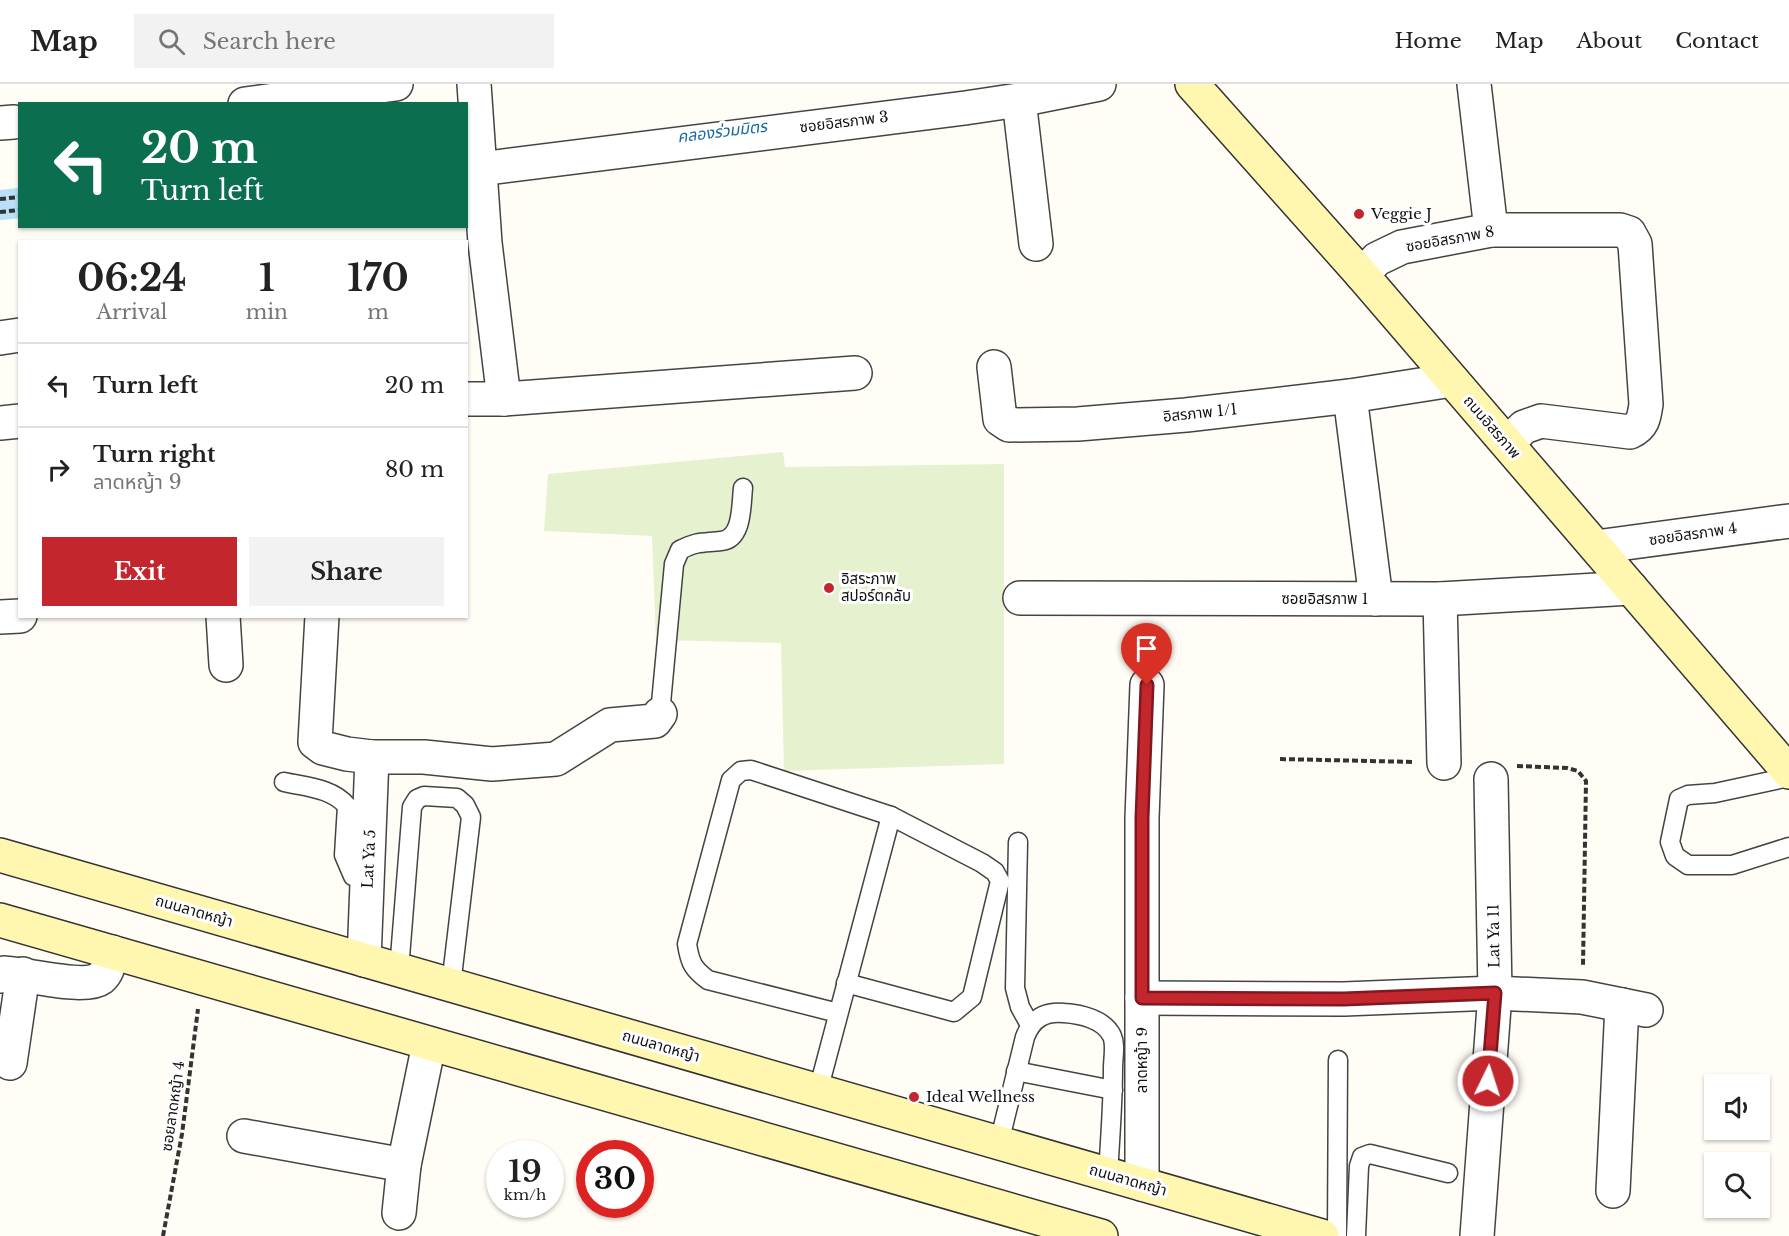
<!DOCTYPE html>
<html lang="en">
<head>
<meta charset="utf-8">
<style>
	:root { --surface:#fff; --page:#f2f2f2; --text:#222; --muted:#767676; --line:#e0e0e0; --accent:#c4262e }
	body { margin:0; font-family:"Libre Baskerville","Noto Sans Thai",serif; background:var(--page); color:var(--text); height:100vh; display:flex; flex-direction:column; font-size:22px; white-space:nowrap }
	* { box-sizing:border-box; margin:0 }
	p { font-size:20px; color:var(--muted) }
	.icon { flex:none; width:33px; height:33px; fill:none; stroke:currentColor; stroke-width:2; stroke-linecap:round; stroke-linejoin:round }
	.map { position:relative; flex:1; overflow:hidden }
	.panel { position:absolute; left:18px; top:156px; width:450px; height:378px; display:flex; flex-direction:column; background:var(--surface); border-radius:0px; box-shadow:0 2px 4px #0004 }
	.panel>* { flex:none }
	.banner { position:absolute; left:18px; top:18px; width:450px; height:126px; border-radius:0px; box-shadow:0 2px 4px #0004; background:#0b6e4f; color:#fff; overflow:hidden }
	.fabs { position:absolute; left:1704px; top:990px; display:grid; gap:12px }
	.fabs a { display:grid; place-items:center; width:66px; height:66px; border-radius:0px; background:var(--surface); box-shadow:0 2px 4px #0004; font-size:30px }
	.speed { position:absolute; left:486px; top:1056px; display:flex; gap:12px; font-size:30px; font-weight:700; text-align:center }
	.speed>* { display:grid; place-content:center; width:78px; height:78px; border-radius:50%; background:var(--surface); box-shadow:0 2px 4px #0004; line-height:1 }
	.speed small { font-size:15px; font-weight:400 }
	.speed .limit { border:9px solid #d22; background:#fff; color:#111 }
	.pin { position:absolute; display:grid; place-items:center; width:51px; height:51px; color:#fff; margin:-62px -26px; border-radius:50% 50% 50% 0; rotate:-45deg; box-shadow:0 0 6px #0007 }
	.pin .icon { rotate:45deg }
	.me { position:absolute; width:66px; margin:-33px; rotate:4deg; stroke-linejoin:round; filter:drop-shadow(0 0 4px #0008) }
	.turn { display:flex; align-items:center; gap:21px; height:126px; padding:0 24px; font-size:27px }
	.turn .icon { width:78px; height:78px; stroke-width:2.5 }
	.turn b { display:block; font-size:42px; line-height:51px }
	.eta { display:flex; justify-content:space-evenly; align-items:center; height:102px; text-align:center }
	.eta b { font-size:36px; font-weight:700; line-height:42px }
	.primary-button { display:flex; gap:12px; margin-top:auto; padding:12px 24px }
	.primary-button a { flex:1; height:69px; border-radius:0px; background:var(--accent); color:#fff; font-size:24px; font-weight:700; line-height:69px; text-align:center }
	.primary-button a+a { background:var(--page); color:var(--text) }
	ul { padding:0; list-style:none }
	li { display:flex; align-items:center; gap:18px; height:84px; padding:0 24px; border-top:2px solid var(--line) }
	li div { flex:1 }
	li b { display:block; font-size:22px }
	li em { font-style:normal }
	header { display:flex; align-items:center; gap:36px; box-sizing:border-box; height:84px; padding:0 30px; background:var(--surface); border-bottom:2px solid var(--line) }
	header strong { font-size:28px }
	nav { display:flex; gap:33px; margin-inline-start:auto; font-size:21px }
	.search { width:420px; height:54px; background:var(--page); display:flex; align-items:center; gap:15px; box-sizing:border-box; padding:0 21px; border-radius:0px; color:var(--muted); font-size:22px }
	.map>svg:first-child { display:block }
</style>
</head>
<body>
<header>
<strong>Map</strong>
<div class="search"><svg class="icon" aria-label="search" viewBox="0 0 24 24"><circle cx="10" cy="10" r="6"/><path d="M15 15l6 6"/></svg>Search here</div>
<nav><a>Home</a><a>Map</a><a>About</a><a>Contact</a></nav>
</header>
<div class="map">
<svg width="1789" height="1152" viewBox="0 0 1789 1152">
	<rect width="100%" height="100%" fill="#fffdf5"/>
	<!-- pitch -->
	<polygon fill="#e6f2cf" points="783,368 785,383 1004,380 1004,680 784,687 781,559 656,556 652,452 544,447 548,390"/>
	<g fill="none" stroke-linecap="round" stroke-linejoin="round">
		<!-- canal -->
		<polyline stroke="#b9e0f7" stroke-width="30" points="0,121 20,119"/>
		<!-- lane casing -->
		<g stroke="#444" stroke-width="21">
			<g id="lane">
				<path d="M 660,630 L 674,480 L 680,466 C 698,457 702,459 721,457 C 743,455 741,421 743,404"/>
				<polyline points="1789,693 1715,709 1688,711 1679,715 1670,758 1675,772 1688,781 1732,781 1789,763"/>
				<path d="M 284,698 C 306,703 332,704 347,722 L 344,771 L 353,792 L 368,794"/>
				<polyline points="1018,758 1015,904 1020,923 1030,941"/>
				<polyline points="399,886 412,723 417,715 424,712 457,714 465,721 471,733 451,901"/>
				<path d="M 838,929 L 708,896 C 693,885 690,879 687,860 L 731,696 L 741,687 L 751,686 L 891,732 L 982,779 L 995,788 L 1000,797 L 972,913 L 954,928 L 846,899"/>
				<polyline points="1016,987 1113,1006"/>
				<polyline points="818,1007 891,732"/>
				<path d="M 999,1059 L 1025,953 C 1032,935 1044,927 1064,929 C 1080,930 1104,935 1112,952 C 1116,961 1113,974 1113,984 C 1113,1020 1110,1055 1108,1091"/>
				<polyline points="1337,1152 1338,976"/>
				<polyline points="1356,1152 1359,1082 1362,1073 1370,1070 1448,1089"/>
			</g>
		</g>
		<!-- street casing -->
		<g stroke="#444" stroke-width="36">
			<g id="street">
				<polyline points="474,0 485,159 504,315"/>
				<polyline points="1474,0 1491,146"/>
				<polyline points="1019,16 1036,160"/>
				<polyline points="245,20 396,0"/>
				<polyline points="0,39 14,38"/>
				<polyline points="480,85 965,24 1019,16 1099,0"/>
				<path d="M 1362,191 L 1377,175 L 1402,163 L 1491,146 L 1620,146 L 1629,149 L 1635,160 L 1646,320 C 1644,334 1643,342 1630,348 L 1541,337 L 1524,343 L 1507,359"/>
				<polyline points="0,254 20,251"/>
				<polyline points="994,283 1000,335 1009,341 1078,340 1186,331 1350,312 1452,296"/>
				<polyline points="1350,312 1376,515"/>
				<polyline points="466,315 504,315 855,289"/>
				<polyline points="0,339 20,337"/>
				<polyline points="1596,463 1789,437"/>
				<polyline points="1020,514 1440,515 1631,504"/>
				<polyline points="1440,515 1444,679"/>
				<polyline points="223,532 226,581"/>
				<polyline points="322,532 315,658 323,664 347,670 372,673 424,673 492,680 556,675 610,641 655,637 660,630"/>
				<polyline points="0,533 20,532"/>
				<polyline points="364,876 372,673"/>
				<path d="M 0,892 L 4,889 C 26,890 85,906 101,894 C 109,887 109,877 112,868"/>
				<polyline points="1142,914 1344,915 1495,909 1582,913 1646,926"/>
				<polyline points="10,979 23,890"/>
				<polyline points="244,1052 404,1081 429,960"/>
				<polyline points="1142,1100 1142,734 1147,601"/>
				<polyline points="1613,1107 1622,921"/>
				<polyline points="399,1129 404,1081"/>
				<polyline points="1477,1152 1495,909 1491,695"/>
			</g>
		</g>
		<!-- secondary casing -->
		<g stroke="#333" stroke-width="36">
			<g id="secondary">
				<polyline points="1192,0 1362,191 1789,688"/>
				<polyline points="0,771 1322,1152"/>
				<polyline points="0,836 1101,1152"/>
			</g>
		</g>
		<!-- path -->
		<g stroke="#333" stroke-width="4" stroke-dasharray="6 3" stroke-linecap="butt">
			<polyline points="0,115 20,113"/>
			<polyline points="0,128 20,126"/>
			<polyline points="1280,675 1414,678"/>
			<polyline points="1517,682 1567,684 1578,687 1586,697 1583,882"/>
			<polyline points="163,1152 182,1050 198,925"/>
		</g>
		<!-- lane -->
		<use href="#lane" stroke="#fff" stroke-width="18"/>
		<!-- street -->
		<use href="#street" stroke="#fff" stroke-width="33"/>
		<!-- secondary -->
		<use href="#secondary" stroke="#fff6b0" stroke-width="33"/>
	</g>
	<g fill="none" stroke-linecap="round" stroke-linejoin="round">
		<!-- route casing -->
		<g stroke="#7f191e" stroke-width="15">
			<polyline id="route" points="1147,601 1142,734 1142,914 1344,915 1495,909 1488,997"/>
		</g>
		<!-- route -->
		<use href="#route" stroke="#c4262e" stroke-width="10"/>
	</g>
	<!-- markers -->
	<g fill="#c4262e" stroke="#fff" stroke-width="2">
		<circle cx="1359" cy="130" r="6"/>
		<circle cx="829" cy="504" r="6"/>
		<circle cx="914" cy="1013" r="6"/>
	</g>
	<g text-anchor="middle" stroke-width="6" stroke-linejoin="round" paint-order="stroke">
		<!-- street labels -->
		<g font-size="15" fill="#111" stroke="#fff">
			<text transform="translate(844 38) rotate(-7)" y="5">ซอยอิสรภาพ 3</text>
			<text transform="translate(1450 155) rotate(-10)" y="5">ซอยอิสรภาพ 8</text>
			<text transform="translate(1200 329) rotate(-6)" y="5">อิสรภาพ 1/1</text>
			<text transform="translate(1492 343) rotate(49)" y="5">ถนนอิสรภาพ</text>
			<text transform="translate(1693 450) rotate(-8)" y="5">ซอยอิสรภาพ 4</text>
			<text x="1325" y="520">ซอยอิสรภาพ 1</text>
			<text transform="translate(369 775) rotate(-87)" y="5">Lat Ya 5</text>
			<text transform="translate(194 827) rotate(16)" y="5">ถนนลาดหญ้า</text>
			<text transform="translate(1494 852) rotate(-91)" y="5">Lat Ya 11</text>
			<text transform="translate(661 962) rotate(16)" y="5">ถนนลาดหญ้า</text>
			<text transform="translate(1142 976) rotate(-90)" y="5">ลาดหญ้า 9</text>
			<text transform="translate(173 1022) rotate(-82)" y="5">ซอยลาดหญ้า 4</text>
			<text transform="translate(1128 1096) rotate(16)" y="5">ถนนลาดหญ้า</text>
		</g>
		<!-- poi labels -->
		<g font-size="15" fill="#111" stroke="#fff" text-anchor="start">
			<text x="1371" y="135">Veggie J</text>
			<text x="841" y="500">อิสระภาพ<tspan x="841" dy="17">สปอร์ตคลับ</tspan></text>
			<text x="926" y="1018">Ideal Wellness</text>
		</g>
		<!-- water labels -->
		<g font-size="16" font-style="italic" fill="#1768a6" stroke="#fff">
			<text transform="translate(722 47) rotate(-7)" y="6">คลองร่วมมิตร</text>
		</g>
	</g>
</svg>
<div class="fabs">
<a><svg class="icon" aria-label="sound" viewBox="0 0 24 24"><path d="M4 9h4l5-4v14l-5-4H4zM17 9q2 3 0 6"/></svg></a>
<a><svg class="icon" aria-label="search" viewBox="0 0 24 24"><circle cx="10" cy="10" r="6"/><path d="M15 15l6 6"/></svg></a>
</div>
<div class="speed"><div>19<small>km/h</small></div><div class="limit">30</div></div>
<div class="pin" style="left:1147px;top:601px;background:#d93025"><svg class="icon" aria-label="arrive" viewBox="0 0 24 24"><path d="M6 21V4h12l-3 4 3 4H6"/></svg></div>
<svg class="me" style="left:1488px;top:997px" viewBox="-20 -20 40 40"><circle r="17" fill="#c4262e" stroke="#fff" stroke-width="3"/><path d="M0-11L8 9 0 5-8 9z" fill="#fff"/></svg>
<div class="banner">
<div class="turn"><svg class="icon" aria-label="left" viewBox="0 0 24 24"><path d="M17 20v-9H6M10 6l-5 5 5 5"/></svg><div><b>20 m</b>Turn left</div></div>
</div>
<section class="panel">
<div class="eta">
<div><b>06:24</b><p>Arrival</p></div>
<div><b>1</b><p>min</p></div>
<div><b>170</b><p>m</p></div>
</div>
<ul>
<li><svg class="icon" aria-label="left" viewBox="0 0 24 24"><path d="M17 20v-9H6M10 6l-5 5 5 5"/></svg><div><b>Turn left</b></div><em>20 m</em></li>
<li><svg class="icon" aria-label="right" viewBox="0 0 24 24"><path d="M7 20v-9h11M14 6l5 5-5 5"/></svg><div><b>Turn right</b><p>ลาดหญ้า 9</p></div><em>80 m</em></li>
</ul>
<div class="primary-button"><a>Exit</a><a>Share</a></div>
</section>
</div>
</body>
</html>
